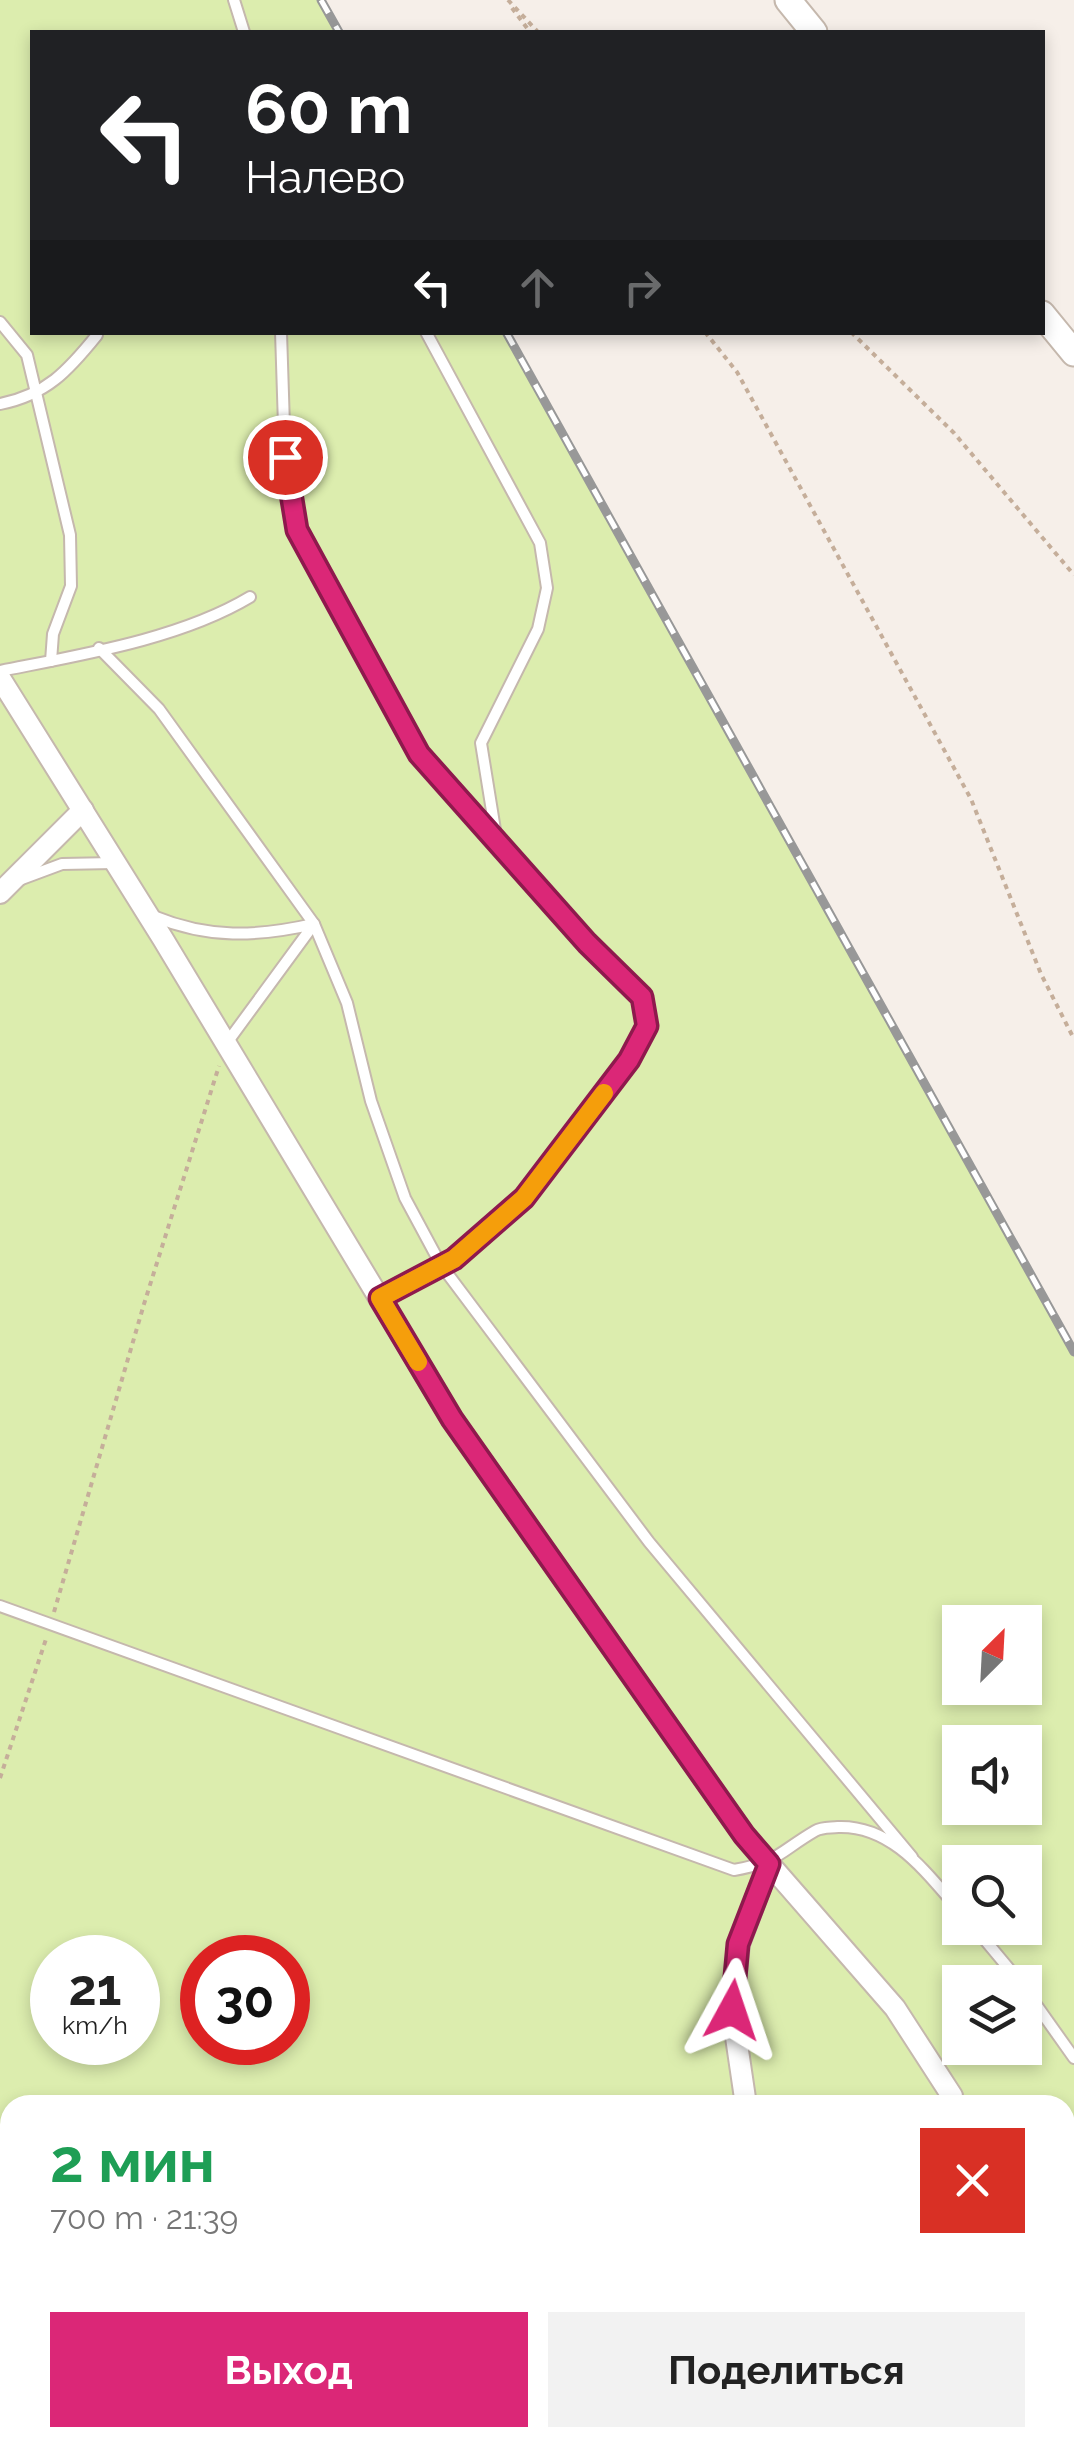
<!DOCTYPE html>
<html lang="ru">
<head>
<meta charset="utf-8">
<style>
	:root { --surface:#fff; --page:#f2f2f2; --text:#222; --muted:#767676; --accent:#db2777 }
	body { margin:0; font-family:Raleway,sans-serif; background:var(--page); color:var(--text); height:100vh; display:flex; flex-direction:column; font-size:38px; white-space:nowrap }
	* { box-sizing:border-box; margin:0 }
	p { font-size:32px; color:var(--muted) }
	.icon { flex:none; width:55px; height:55px; fill:none; stroke:currentColor; stroke-width:2; stroke-linecap:round; stroke-linejoin:round }
	.map { position:relative; flex:1; overflow:hidden }
	.side { position:absolute; left:0px; top:2095px; width:1075px; height:352px; display:flex; flex-direction:column; background:var(--surface); border-radius:30px 30px 0 0; box-shadow:0 5px 15px #0003 }
	.side>* { flex:none }
	.guide { position:absolute; left:30px; top:30px; width:1015px; height:305px; border-radius:0px; box-shadow:0 5px 15px #0003; background:#202124; color:#fff; overflow:hidden }
	.needle { width:65px; rotate:24deg }
	.buttons { position:absolute; left:942px; top:1605px; display:grid; gap:20px }
	.buttons a { display:grid; place-items:center; width:100px; height:100px; border-radius:0px; background:var(--surface); box-shadow:0 5px 15px #0003; font-size:50px }
	.speed { position:absolute; left:30px; top:1935px; display:flex; gap:20px; font-size:50px; font-weight:700; text-align:center }
	.speed>* { display:grid; place-content:center; width:130px; height:130px; border-radius:50%; background:var(--surface); box-shadow:0 5px 15px #0003; line-height:1 }
	.speed small { font-size:25px; font-weight:400 }
	.speed .limit { border:15px solid #d22; background:#fff; color:#111 }
	.pin { position:absolute; display:grid; place-items:center; width:85px; height:85px; color:#fff; margin:-42px; border:5px solid #fff; border-radius:50%; box-shadow:0 2px 10px #0007 }
	.me { position:absolute; width:110px; margin:-55px; rotate:5deg; stroke-linejoin:round; filter:drop-shadow(0 0 8px #0008) }
	.turn { display:flex; align-items:center; gap:35px; height:210px; padding:0 50px; font-size:45px }
	.turn .icon { width:130px; height:130px; stroke-width:2.5 }
	.turn b { display:block; font-size:70px; line-height:85px }
	.lanes { display:flex; align-items:center; height:95px; padding:0 50px; background:#0003; justify-content:center; gap:50px; direction:ltr }
	.lanes .off { opacity:.35 }
	.round { display:grid; place-items:center; flex:none; width:105px; height:105px; border-radius:0px; background:var(--page) }
	.head { display:flex; align-items:center; justify-content:space-between; height:170px; padding:0 50px }
	h1 { font-size:60px; font-weight:700; line-height:75px; color:#1e9e55 }
	.action { display:flex; gap:20px; margin-top:auto; padding:20px 50px }
	.action a { flex:1; height:115px; border-radius:0px; background:var(--accent); color:#fff; font-size:40px; font-weight:700; line-height:115px; text-align:center }
	.action a+a { background:var(--page); color:var(--text) }
	.map>svg:first-child { display:block }
</style>
</head>
<body>
<div class="map">
<svg width="1074" height="2447" viewBox="0 0 1074 2447">
	<rect width="100%" height="100%" fill="#f6efe9"/>
	<!-- green -->
	<path fill="#dcedae" fill-rule="evenodd" d="M 0,0 L 321,0 L 339,32 L 32,32 L 32,332 L 506,333 L 1074,1352 L 1074,2447 L 0,2447 ZM 960,1622 L 1025,1622 L 1025,1688 L 960,1688 ZM 960,1742 L 1025,1742 L 1025,1808 L 960,1808 ZM 960,1862 L 1025,1862 L 1025,1928 L 960,1928 ZM 52,1958 L 138,1958 L 138,2042 L 52,2042 ZM 202,1958 L 288,1958 L 288,2042 L 202,2042 ZM 960,1982 L 1025,1982 L 1025,2048 L 960,2048 ZM 10,2105 L 1065,2105 L 1065,2438 L 10,2438 Z"/>
	<g fill="none" stroke-linecap="round" stroke-linejoin="round">
		<!-- service casing -->
		<g stroke="#c5b8ad" stroke-width="14">
			<g id="service">
				<polyline points="234,0 244,32"/>
				<polyline points="0,322 27,355 70,535 71,586 53,634 51,661"/>
				<polyline points="281,332 285,457 297,530 376,681 419,754 587,943 642,997 647,1026 629,1060 524,1198 454,1259 380,1299"/>
				<polyline points="426,332 540,543 547,588 538,629 481,743 497,842"/>
				<path d="M 0,404 C 46,395 68,371 97,335"/>
				<polyline points="99,648 159,709 314,924 347,1003 371,1101 405,1198 441,1265 649,1542 912,1857"/>
				<path d="M 0,671 C 80,655 180,639 250,597"/>
				<polyline points="19,880 62,864 114,863"/>
				<path d="M 153,916 C 209,939 256,937 314,924 L 226,1044"/>
				<path d="M 0,1606 L 734,1870 C 779,1862 779,1852 815,1831 C 822,1827 829,1828 838,1827 C 893,1825 927,1874 960,1911"/>
				<polyline points="975,1928 1020,1982"/>
				<polyline points="1025,1989 1074,2058"/>
			</g>
		</g>
		<!-- minor casing -->
		<g stroke="#c5b8ad" stroke-width="24">
			<g id="minor">
				<polyline points="0,678 163,939 452,1419 744,1835 895,2008 952,2096"/>
				<polyline points="0,893 83,810"/>
				<polyline points="746,2105 732,2010 739,1944 769,1864"/>
				<polyline points="922,2438 937,2447"/>
			</g>
		</g>
		<!-- tertiary casing -->
		<g stroke="#c5b8ad" stroke-width="29">
			<g id="tertiary">
				<polyline points="788,0 814,32"/>
				<polyline points="1042,314 1074,353"/>
			</g>
		</g>
		<!-- path -->
		<g stroke="#c5ae9a" stroke-width="4" stroke-dasharray="5 5" stroke-linecap="butt">
			<polyline points="508,0 538,32"/>
			<polyline points="512,8 530,32"/>
			<polyline points="705,332 737,372 971,799 1041,974 1074,1039"/>
			<polyline points="851,332 954,433 1074,575"/>
			<polyline points="54,1612 144,1304 219,1066"/>
			<polyline points="0,1778 47,1636"/>
		</g>
		<!-- service -->
		<use href="#service" stroke="#fff" stroke-width="10"/>
		<!-- minor -->
		<use href="#minor" stroke="#fff" stroke-width="20"/>
		<!-- tertiary -->
		<use href="#tertiary" stroke="#fff" stroke-width="25"/>
		<!-- rail casing -->
		<g stroke="#989898" stroke-width="9">
			<g id="rail">
				<polyline points="321,0 339,32"/>
				<polyline points="506,332 1074,1352"/>
			</g>
		</g>
		<!-- rail -->
		<use href="#rail" stroke="#fff" stroke-width="5" stroke-dasharray="15" stroke-linecap="butt"/>
	</g>
	<g fill="none" stroke-linecap="round" stroke-linejoin="round">
		<!-- route casing -->
		<g stroke="#8e194d" stroke-width="25">
			<polyline id="route" points="285,457 297,530 419,754 587,943 642,997 647,1026 629,1060 524,1198 454,1259 380,1298 452,1419 744,1835 769,1864 738,1944 732,2010"/>
		</g>
		<!-- route -->
		<use href="#route" stroke="#db2777" stroke-width="18"/>
		<!-- slow -->
		<polyline stroke="#f59e0b" stroke-width="18" points="418,1362 380,1298 454,1259 524,1198 604,1093"/>
	</g>
</svg>
<div class="buttons">
<a><svg class="needle" viewBox="-14 -14 28 28"><path d="M0-13l5 13h-10z" fill="#e53935"/><path d="M0 13l5-13h-10z" fill="#767676"/></svg></a>
<a><svg class="icon" aria-label="sound" viewBox="0 0 24 24"><path d="M4 9h4l5-4v14l-5-4H4zM17 9q2 3 0 6"/></svg></a>
<a><svg class="icon" aria-label="search" viewBox="0 0 24 24"><circle cx="10" cy="10" r="6"/><path d="M15 15l6 6"/></svg></a>
<a><svg class="icon" aria-label="layers" viewBox="0 0 24 24"><path d="M12 4l9 5-9 5-9-5zM3 14l9 5 9-5"/></svg></a>
</div>
<div class="speed"><div>21<small>km/h</small></div><div class="limit">30</div></div>
<div class="pin" style="left:285px;top:457px;background:#d93025"><svg class="icon" aria-label="arrive" viewBox="0 0 24 24"><path d="M6 21V4h12l-3 4 3 4H6"/></svg></div>
<svg class="me" style="left:732px;top:2010px" viewBox="-20 -20 40 40"><path d="M0-17L14 15 0 8-14 15z" fill="#db2777" stroke="#fff" stroke-width="4"/></svg>
<div class="guide">
<div class="turn"><svg class="icon" aria-label="left" viewBox="0 0 24 24"><path d="M17 20v-9H6M10 6l-5 5 5 5"/></svg><div><b>60 m</b>Налево</div></div>
<div class="lanes"><svg class="icon" aria-label="left" viewBox="0 0 24 24"><path d="M17 20v-9H6M10 6l-5 5 5 5"/></svg><svg class="icon off" aria-label="ahead" viewBox="0 0 24 24"><path d="M12 20V5M6 11l6-6 6 6"/></svg><svg class="icon off" aria-label="right" viewBox="0 0 24 24"><path d="M7 20v-9h11M14 6l5 5-5 5"/></svg></div>
</div>
<section class="side">
<div class="head"><div><h1>2 мин</h1><p>700 m · 21:39</p></div><a class="round" style="background:#d93025;color:#fff"><svg class="icon" aria-label="close" viewBox="0 0 24 24"><path d="M6 6l12 12M18 6L6 18"/></svg></a></div>
<div class="action"><a>Выход</a><a>Поделиться</a></div>
</section>
</div>
</body>
</html>
